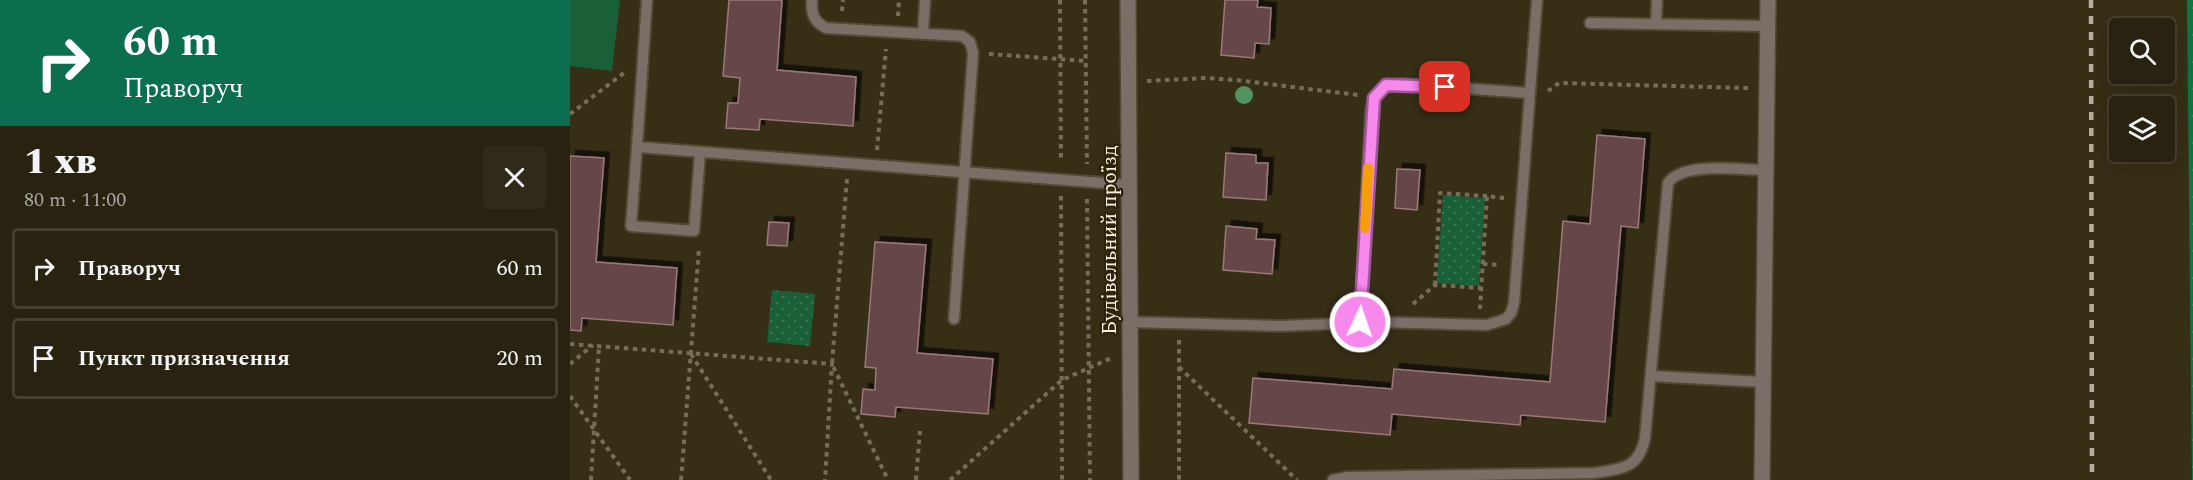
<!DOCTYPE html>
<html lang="uk">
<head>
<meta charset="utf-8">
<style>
	:root { --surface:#292210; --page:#312a19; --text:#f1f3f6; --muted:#a5a49f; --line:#453f30 }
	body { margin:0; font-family:Spectral,serif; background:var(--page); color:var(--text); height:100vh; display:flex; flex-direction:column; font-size:22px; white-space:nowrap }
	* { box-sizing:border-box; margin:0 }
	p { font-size:20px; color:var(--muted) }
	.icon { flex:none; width:33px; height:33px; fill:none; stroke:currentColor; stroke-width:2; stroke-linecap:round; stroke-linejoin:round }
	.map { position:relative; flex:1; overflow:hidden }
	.panel { display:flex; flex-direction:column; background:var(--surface); width:570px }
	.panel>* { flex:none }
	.banner { background:#0b6e4f; color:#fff; overflow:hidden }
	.buttons { position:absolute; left:1539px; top:18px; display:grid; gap:12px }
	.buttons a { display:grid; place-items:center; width:66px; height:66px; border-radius:6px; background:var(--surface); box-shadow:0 6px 24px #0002,0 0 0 2px var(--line); font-size:30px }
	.pin { position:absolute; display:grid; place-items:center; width:51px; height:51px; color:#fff; margin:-26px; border-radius:12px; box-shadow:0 3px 9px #0006 }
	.me { position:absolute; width:66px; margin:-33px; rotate:3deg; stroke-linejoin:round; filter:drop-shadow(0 0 4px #0008) }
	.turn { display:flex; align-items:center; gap:21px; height:126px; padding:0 24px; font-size:27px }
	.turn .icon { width:78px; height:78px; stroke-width:2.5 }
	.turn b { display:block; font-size:42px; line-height:51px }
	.round { display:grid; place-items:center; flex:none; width:63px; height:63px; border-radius:6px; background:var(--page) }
	.head { display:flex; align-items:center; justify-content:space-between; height:102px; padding:0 24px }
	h1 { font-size:36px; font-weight:800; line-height:45px }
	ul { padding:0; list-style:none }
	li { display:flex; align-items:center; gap:18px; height:81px; margin:0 12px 9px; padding:0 12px; border:3px solid var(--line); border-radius:6px }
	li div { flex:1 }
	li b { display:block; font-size:22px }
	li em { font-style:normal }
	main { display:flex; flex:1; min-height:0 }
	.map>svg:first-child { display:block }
</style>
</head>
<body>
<main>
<section class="panel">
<div class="banner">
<div class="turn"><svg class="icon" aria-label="right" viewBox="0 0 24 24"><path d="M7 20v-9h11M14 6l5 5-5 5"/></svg><div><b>60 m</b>Праворуч</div></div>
</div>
<div class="head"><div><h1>1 хв</h1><p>80 m · 11:00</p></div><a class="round"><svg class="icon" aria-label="close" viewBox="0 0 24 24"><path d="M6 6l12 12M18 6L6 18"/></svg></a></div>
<ul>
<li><svg class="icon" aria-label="right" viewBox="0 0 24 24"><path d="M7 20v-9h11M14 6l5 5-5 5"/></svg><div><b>Праворуч</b></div><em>60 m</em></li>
<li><svg class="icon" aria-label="arrive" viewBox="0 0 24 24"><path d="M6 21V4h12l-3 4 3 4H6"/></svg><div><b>Пункт призначення</b></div><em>20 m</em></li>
</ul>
</section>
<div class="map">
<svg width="1623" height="480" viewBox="0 0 1623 480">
	<defs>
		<pattern id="forest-crowns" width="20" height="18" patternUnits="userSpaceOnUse" patternTransform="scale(1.5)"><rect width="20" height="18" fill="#0c7743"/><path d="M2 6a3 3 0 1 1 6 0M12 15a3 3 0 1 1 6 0" fill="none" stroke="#3c9167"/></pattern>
		<pattern id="park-dots" width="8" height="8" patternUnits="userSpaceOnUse" patternTransform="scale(1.5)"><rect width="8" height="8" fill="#195f38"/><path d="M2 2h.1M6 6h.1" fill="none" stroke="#3b7654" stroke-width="1.8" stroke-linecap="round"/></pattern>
		<filter id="shadow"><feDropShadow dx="5.5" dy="-5.5" stdDeviation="0" flood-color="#0009"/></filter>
	</defs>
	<rect width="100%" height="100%" fill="#372e16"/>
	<!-- grass -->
	<polygon fill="#195f38" points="0,0 50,0 42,71 0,66"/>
	<!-- forest -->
	<polygon fill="url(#forest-crowns)" points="1617,0 1623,0 1623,480 1622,480"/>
	<!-- park -->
	<g fill="url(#park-dots)">
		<polygon points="873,195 915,198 909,286 867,283"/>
		<polygon points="202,290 245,294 240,346 197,342"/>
	</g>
	<!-- building -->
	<g fill="#654747" stroke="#9a7978" stroke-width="1.5" filter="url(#shadow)">
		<polygon points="159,0 212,0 207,70 286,77 283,126 190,119 189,130 156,128 158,103 168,103 170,78 153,76"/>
		<polygon points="655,0 688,0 687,7 701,8 699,44 685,43 684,58 651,55"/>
		<polygon points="1027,135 1075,139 1068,228 1051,226 1035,422 951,415 950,425 822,414 820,435 679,423 683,378 822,389 824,369 980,382 993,221 1020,224"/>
		<polygon points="656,153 686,155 686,163 698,163 696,200 653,197"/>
		<polygon points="0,156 34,158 26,262 107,268 103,325 12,318 11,331 0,330"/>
		<polygon points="827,169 850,170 847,210 825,208"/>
		<polygon points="199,222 219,223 217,246 197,245"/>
		<polygon points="656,226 687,229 686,239 705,240 702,274 653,270"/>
		<polygon points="305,242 356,245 347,353 423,359 418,414 326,407 325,417 291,414 293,389 305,390 306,368 295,367"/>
	</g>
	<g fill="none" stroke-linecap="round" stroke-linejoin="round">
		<!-- service casing -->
		<g stroke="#524933" stroke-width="14">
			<g id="service">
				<polyline points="77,0 67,147 560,185"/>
				<path d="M 242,0 C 241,14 244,22 256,28 L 392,36 L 400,42 L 403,53 L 384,319"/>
				<polyline points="1020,23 1197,26"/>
				<polyline points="1086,24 1087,0"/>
				<polyline points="353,33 355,0"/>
				<polyline points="67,147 61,226 124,231 130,153"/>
				<polyline points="560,322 712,326 805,322 917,325 936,319 941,313 944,303 967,0"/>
				<path d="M 790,322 L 801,110 C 805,90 814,85 833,84 L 959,93"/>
				<polyline points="1081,376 1193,382"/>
				<path d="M 763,480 L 778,477 L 1024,473 C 1051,469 1069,469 1075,438 L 1098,183 C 1113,161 1170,170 1195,170"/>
			</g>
		</g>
		<!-- minor casing -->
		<g stroke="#524933" stroke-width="18">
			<g id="minor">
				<polyline points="558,0 561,480"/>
				<polyline points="1192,480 1198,0"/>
			</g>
		</g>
		<!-- path -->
		<g stroke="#756e59" stroke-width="4" stroke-dasharray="4.5 4.5" stroke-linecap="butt">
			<polyline points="490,0 491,161"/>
			<polyline points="515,0 517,164"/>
			<polyline points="272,11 273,0"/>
			<polyline points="328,16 329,0"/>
			<polyline points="419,54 516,61"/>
			<polyline points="577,81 635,78 666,80 788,95"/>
			<polyline points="978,91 989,83 1178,88"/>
			<polyline points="0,114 54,73"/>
			<polyline points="307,150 316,49"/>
			<polyline points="277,179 262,364 318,480"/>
			<polyline points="491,196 492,480"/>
			<polyline points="517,199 520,480"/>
			<polyline points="913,264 931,265"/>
			<polyline points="865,285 870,193 917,196"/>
			<polyline points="843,304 865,285 911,288"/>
			<polyline points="910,309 917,196 935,198"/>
			<polyline points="609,340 609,480"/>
			<polyline points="0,344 262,364 255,480"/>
			<polyline points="121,354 201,480"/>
			<polyline points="0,364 23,345"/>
			<polyline points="609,367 727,480"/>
			<polyline points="0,396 60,480"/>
			<polyline points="21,480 29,346"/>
			<polyline points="111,480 129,248"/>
			<polyline points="346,480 350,431"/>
			<polyline points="380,480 492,380 541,358"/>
		</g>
		<!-- service -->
		<use href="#service" stroke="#7a6f67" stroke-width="10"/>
		<!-- minor -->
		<use href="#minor" stroke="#7a6f67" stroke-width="15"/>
		<!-- rail -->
		<polyline stroke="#b5af9d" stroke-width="4.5" stroke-dasharray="8 8" stroke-linecap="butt" points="1521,0 1522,480"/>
	</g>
	<!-- trees -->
	<circle fill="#54925f" cx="674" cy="95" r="9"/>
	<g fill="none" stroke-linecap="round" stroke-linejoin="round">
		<!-- route casing -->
		<g stroke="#a15899" stroke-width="15">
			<polyline id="route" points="790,322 804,98 816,85 875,87"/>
		</g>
		<!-- route -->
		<use href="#route" stroke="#f788ec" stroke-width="10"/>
		<!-- slow -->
		<polyline stroke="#f59e0b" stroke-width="10" points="795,228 798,168"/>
	</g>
	<g text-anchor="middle" stroke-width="4.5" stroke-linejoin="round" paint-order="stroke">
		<!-- street labels -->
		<g font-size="21" fill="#f6f1e2" stroke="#2d240b">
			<text transform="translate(539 240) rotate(-90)" y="7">Будівельний проїзд</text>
		</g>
	</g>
</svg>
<div class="buttons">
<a><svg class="icon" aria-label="search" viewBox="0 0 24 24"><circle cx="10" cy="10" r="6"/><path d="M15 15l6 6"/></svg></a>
<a><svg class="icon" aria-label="layers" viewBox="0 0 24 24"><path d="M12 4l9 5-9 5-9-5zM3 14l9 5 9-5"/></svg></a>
</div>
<div class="pin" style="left:875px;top:87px;background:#d93025"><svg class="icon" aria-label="arrive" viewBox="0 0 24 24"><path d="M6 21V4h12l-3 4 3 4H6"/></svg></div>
<svg class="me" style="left:790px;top:322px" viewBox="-20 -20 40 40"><circle r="17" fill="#f788ec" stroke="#fff" stroke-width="3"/><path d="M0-11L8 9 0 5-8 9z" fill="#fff"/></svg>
</div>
</main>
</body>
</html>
